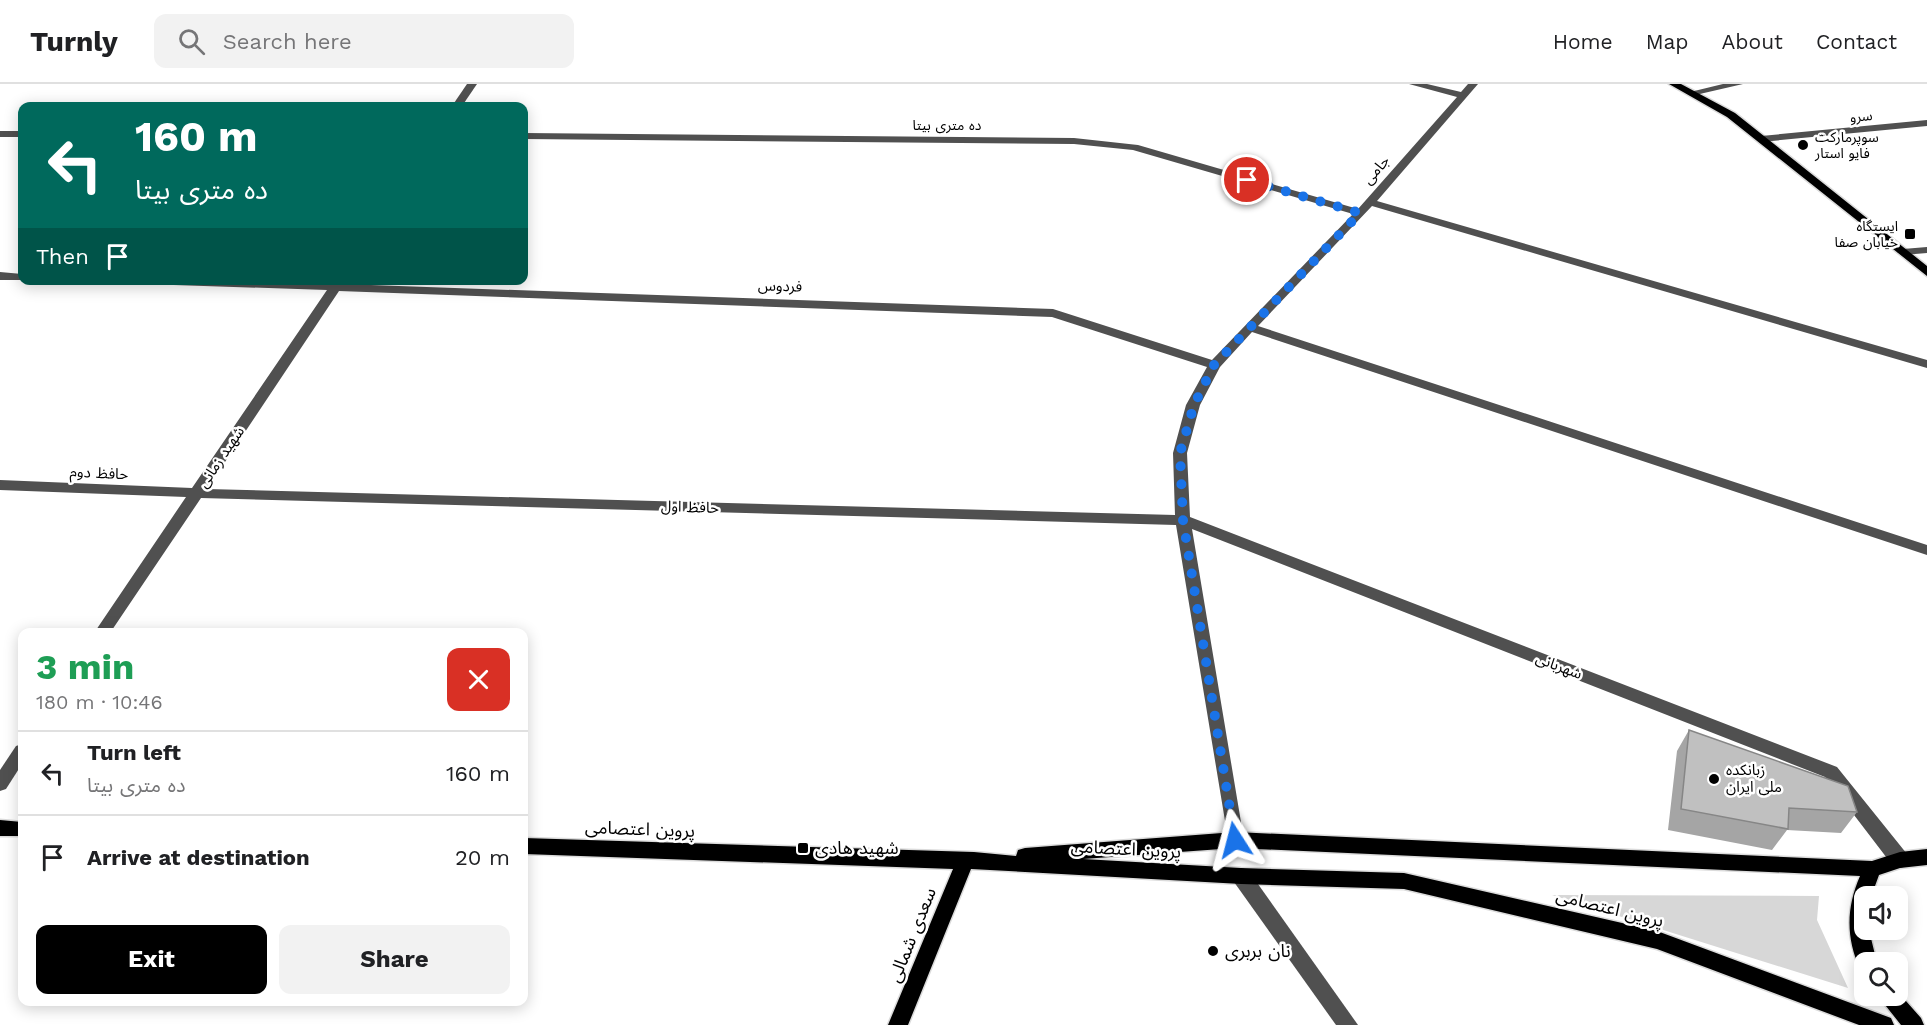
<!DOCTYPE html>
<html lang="en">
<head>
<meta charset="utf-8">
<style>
	:root { --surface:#fff; --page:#f2f2f2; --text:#202124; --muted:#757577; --line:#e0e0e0; --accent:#000 }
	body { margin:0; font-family:"Work Sans","Noto Sans Arabic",sans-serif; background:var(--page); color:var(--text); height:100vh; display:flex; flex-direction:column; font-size:22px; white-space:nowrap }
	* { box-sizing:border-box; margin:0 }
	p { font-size:20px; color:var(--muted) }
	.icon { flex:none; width:33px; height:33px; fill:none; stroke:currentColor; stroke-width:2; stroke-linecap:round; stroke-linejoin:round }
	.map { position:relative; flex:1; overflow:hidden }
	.panel { position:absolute; left:18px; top:544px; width:510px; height:378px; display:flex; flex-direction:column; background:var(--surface); border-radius:12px; box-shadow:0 3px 15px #0003 }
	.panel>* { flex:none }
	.banner { position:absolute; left:18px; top:18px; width:510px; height:183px; border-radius:12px; box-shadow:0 3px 15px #0003; background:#00695c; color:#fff; overflow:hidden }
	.controls { position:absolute; left:1854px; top:802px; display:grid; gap:12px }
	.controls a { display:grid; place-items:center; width:54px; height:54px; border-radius:12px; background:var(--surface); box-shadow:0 3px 15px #0003; font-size:30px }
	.pin { position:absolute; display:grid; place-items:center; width:51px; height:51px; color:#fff; margin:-26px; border:3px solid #fff; border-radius:50%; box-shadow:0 2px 6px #0007 }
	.me { position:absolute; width:66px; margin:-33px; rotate:351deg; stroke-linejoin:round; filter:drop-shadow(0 0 4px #0008) }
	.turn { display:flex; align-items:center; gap:21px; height:126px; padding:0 18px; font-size:27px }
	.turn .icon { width:78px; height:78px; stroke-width:2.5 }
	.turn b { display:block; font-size:42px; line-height:51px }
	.then { display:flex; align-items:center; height:57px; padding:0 18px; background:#0003; gap:12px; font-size:22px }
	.round { display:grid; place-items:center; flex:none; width:63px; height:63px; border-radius:12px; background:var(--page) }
	.head { display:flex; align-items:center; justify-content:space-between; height:102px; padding:0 18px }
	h1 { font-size:36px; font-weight:700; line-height:45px; color:#1e9e55 }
	.action { display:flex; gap:12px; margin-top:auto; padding:12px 18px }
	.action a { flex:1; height:69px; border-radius:12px; background:var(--accent); color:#fff; font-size:24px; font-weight:700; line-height:69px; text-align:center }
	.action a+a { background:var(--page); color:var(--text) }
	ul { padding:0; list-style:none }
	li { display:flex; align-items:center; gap:18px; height:84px; padding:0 18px; border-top:2px solid var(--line) }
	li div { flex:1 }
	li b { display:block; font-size:22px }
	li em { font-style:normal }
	header { display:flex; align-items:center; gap:36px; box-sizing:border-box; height:84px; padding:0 30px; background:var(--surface); border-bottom:2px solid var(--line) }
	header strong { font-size:28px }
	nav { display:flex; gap:33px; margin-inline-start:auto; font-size:21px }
	.search { width:420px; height:54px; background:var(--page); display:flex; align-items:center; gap:15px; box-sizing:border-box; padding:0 21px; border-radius:12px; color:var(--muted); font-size:22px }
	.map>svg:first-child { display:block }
</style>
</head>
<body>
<header>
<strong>Turnly</strong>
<div class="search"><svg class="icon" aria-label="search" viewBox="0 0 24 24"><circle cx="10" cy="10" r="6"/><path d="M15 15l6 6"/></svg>Search here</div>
<nav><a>Home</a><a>Map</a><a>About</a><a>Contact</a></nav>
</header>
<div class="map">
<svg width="1927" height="941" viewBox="0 0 1927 941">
	<rect width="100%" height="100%" fill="#fff"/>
	<!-- green -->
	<polygon fill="#d7d7d7" points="1552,811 1819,812 1817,836 1848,904"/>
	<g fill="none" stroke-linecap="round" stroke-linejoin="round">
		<!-- major casing -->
		<g stroke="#dbdbdb" stroke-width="3">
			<g id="major">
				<polygon points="1669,0 1681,0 1735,29 1927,182 1927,192 1727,33"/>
				<polygon points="0,736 22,738 22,752 0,752"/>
				<path d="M 1235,748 L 1872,777 L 1900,768 L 1927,765 L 1927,781 L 1900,784 L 1879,791 L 1871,813 L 1864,813 L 1864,846 L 1869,846 L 1877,879 L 1864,879 L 1864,887 L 1860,885 C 1846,854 1846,824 1860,792 L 1235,764 L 1083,775 L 1241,784 L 1404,789 L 1657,847 L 1891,934 L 1894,941 L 1859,941 L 1657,865 L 1404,805 L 1241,800 L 971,785 L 908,941 L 888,941 L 953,785 L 524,770 L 524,754 L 974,768 L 1016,772 L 1018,766 L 1025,764 Z"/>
				<polygon points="1898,908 1921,934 1924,941 1901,941 1878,912 1898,912"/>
			</g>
		</g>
		<!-- minor -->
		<g fill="#505050" fill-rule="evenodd">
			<polygon points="467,0 477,0 462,22 452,22"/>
			<path d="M 1409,0 L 1427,0 L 1461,8 L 1468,0 L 1478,0 L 1377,117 L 1927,276 L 1927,284 L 1372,122 L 1258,242 L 1927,461 L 1927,471 L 1252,248 L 1220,283 L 1200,321 L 1187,369 L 1190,433 L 1837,683 L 1907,770 L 1909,776 L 1907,782 L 1900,784 L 1893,782 L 1825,693 L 1192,445 L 1244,756 L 1241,761 L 1235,764 L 1229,761 L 1176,441 L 201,414 L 110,549 L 94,549 L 186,413 L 0,406 L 0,396 L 192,404 L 327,206 L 144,200 L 138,196 L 332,199 L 334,196 L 346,196 L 343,200 L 1053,225 L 1212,276 L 1353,130 L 1133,66 L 1074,60 L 524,55 L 524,49 L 1074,54 L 1138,61 L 1358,125 L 1457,13 ZM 339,207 L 1052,233 L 1207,283 L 1186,321 L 1173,369 L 1175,431 L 207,405 Z"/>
			<polygon points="1723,0 1743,0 1691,12 1686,9"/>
			<polygon points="1927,36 1927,42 1761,58 1756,55 1761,52"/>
			<rect x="0" y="47" width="22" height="6"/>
			<polygon points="1927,163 1927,169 1903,171 1897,168 1903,165"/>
			<polygon points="0,188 22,190 22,196 0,196"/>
			<polygon points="22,660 22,680 6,705 0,707 0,686 16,662"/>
			<polygon points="1241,784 1248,786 1358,941 1336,941 1234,798 1232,792 1234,786"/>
		</g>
		<!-- major -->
		<use href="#major" fill="#000" fill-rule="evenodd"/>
	</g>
	<!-- wall -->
	<polygon fill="#a5a5a5" points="1689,646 1857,728 1841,749 1787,746 1772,766 1668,746 1677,667"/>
	<!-- building -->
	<polygon fill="#c0c0c0" stroke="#868686" stroke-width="1.5" points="1689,646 1848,702 1857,728 1789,724 1788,745 1681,725"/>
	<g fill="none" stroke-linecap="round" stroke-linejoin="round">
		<!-- route -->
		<polyline stroke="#1a73e8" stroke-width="10" stroke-dasharray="0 18" points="1235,756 1183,436 1180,369 1194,321 1214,281 1360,129 1247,96"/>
	</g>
	<!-- markers -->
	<g fill="#000" stroke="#fff" stroke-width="2">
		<circle cx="1803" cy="61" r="6"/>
		<rect x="1904" y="144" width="12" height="12" rx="3"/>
		<circle cx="1714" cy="695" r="6"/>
		<rect x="797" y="758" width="12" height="12" rx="3"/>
		<circle cx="1213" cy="867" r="6"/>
	</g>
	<g text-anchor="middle" stroke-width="5" stroke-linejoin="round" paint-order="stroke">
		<!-- far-street labels -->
		<g font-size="14" fill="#000" stroke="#fff">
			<text transform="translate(1861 32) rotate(-6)" y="5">سرو</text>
			<text x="947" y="46">ده متری بیتا</text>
		</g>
		<!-- far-poi labels -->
		<g font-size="14" fill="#000" stroke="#fff" text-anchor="start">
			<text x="1815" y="58">سوپرمارکت<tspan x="1815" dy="16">فایو استار</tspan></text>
			<text x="1898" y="147" text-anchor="end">ایستگاه<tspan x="1898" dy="16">خیابان صفا</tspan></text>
		</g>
		<!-- street labels -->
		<g font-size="15" fill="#000" stroke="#fff">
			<text transform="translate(1376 86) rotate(-49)" y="5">جامی</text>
			<text transform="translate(780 202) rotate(2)" y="5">فردوس</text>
			<text transform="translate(221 373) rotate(-56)" y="5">شهید زمانی</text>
			<text transform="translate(99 389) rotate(3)" y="5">حافظ دوم</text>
			<text transform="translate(690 423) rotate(2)" y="5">حافظ اول</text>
			<text transform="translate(1559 582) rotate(21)" y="5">شهربانی</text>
		</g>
		<!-- poi labels -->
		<g font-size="15" fill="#000" stroke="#fff" text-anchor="start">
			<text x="1726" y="691">زبانکده<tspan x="1726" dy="17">ملی ایران</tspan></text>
		</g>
		<!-- near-street labels -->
		<g font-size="18" fill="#000" stroke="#fff">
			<text transform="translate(640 745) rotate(2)" y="6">پروین اعتصامى</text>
			<text transform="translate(1126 765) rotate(3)" y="6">پروین اعتصامى</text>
			<text transform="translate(1610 824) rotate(14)" y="6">پروین اعتصامى</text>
			<text transform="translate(912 851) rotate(-68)" y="6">سعدى شمالى</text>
		</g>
		<!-- near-poi labels -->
		<g font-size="18" fill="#000" stroke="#fff" text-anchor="start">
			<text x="815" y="770">شهید هادی</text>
			<text x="1225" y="873">نان بربری</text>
		</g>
	</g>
</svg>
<div class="controls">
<a><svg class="icon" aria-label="sound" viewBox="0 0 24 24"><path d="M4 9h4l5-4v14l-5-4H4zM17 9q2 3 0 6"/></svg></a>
<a><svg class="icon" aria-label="search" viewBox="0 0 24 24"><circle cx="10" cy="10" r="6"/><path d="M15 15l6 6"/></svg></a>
</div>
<div class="pin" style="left:1247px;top:96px;background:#d93025"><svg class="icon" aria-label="arrive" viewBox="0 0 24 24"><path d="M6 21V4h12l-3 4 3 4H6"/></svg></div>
<svg class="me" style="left:1235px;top:756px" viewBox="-20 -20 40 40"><path d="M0-17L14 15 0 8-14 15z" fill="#1a73e8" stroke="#fff" stroke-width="4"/></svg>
<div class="banner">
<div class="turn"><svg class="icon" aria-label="left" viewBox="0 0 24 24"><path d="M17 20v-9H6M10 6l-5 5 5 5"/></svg><div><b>160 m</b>ده متری بیتا</div></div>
<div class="then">Then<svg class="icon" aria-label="arrive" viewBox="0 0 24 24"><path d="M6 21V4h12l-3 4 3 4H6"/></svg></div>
</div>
<section class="panel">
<div class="head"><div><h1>3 min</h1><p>180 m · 10:46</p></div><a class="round" style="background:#d93025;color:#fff"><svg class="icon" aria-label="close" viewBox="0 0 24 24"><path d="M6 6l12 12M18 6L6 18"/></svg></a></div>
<ul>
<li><svg class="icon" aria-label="left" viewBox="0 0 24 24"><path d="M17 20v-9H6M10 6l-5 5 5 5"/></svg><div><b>Turn left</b><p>ده متری بیتا</p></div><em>160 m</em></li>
<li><svg class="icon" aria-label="arrive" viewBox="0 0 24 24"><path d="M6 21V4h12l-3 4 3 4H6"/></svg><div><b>Arrive at destination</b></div><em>20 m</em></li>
</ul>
<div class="action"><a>Exit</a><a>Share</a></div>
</section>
</div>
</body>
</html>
